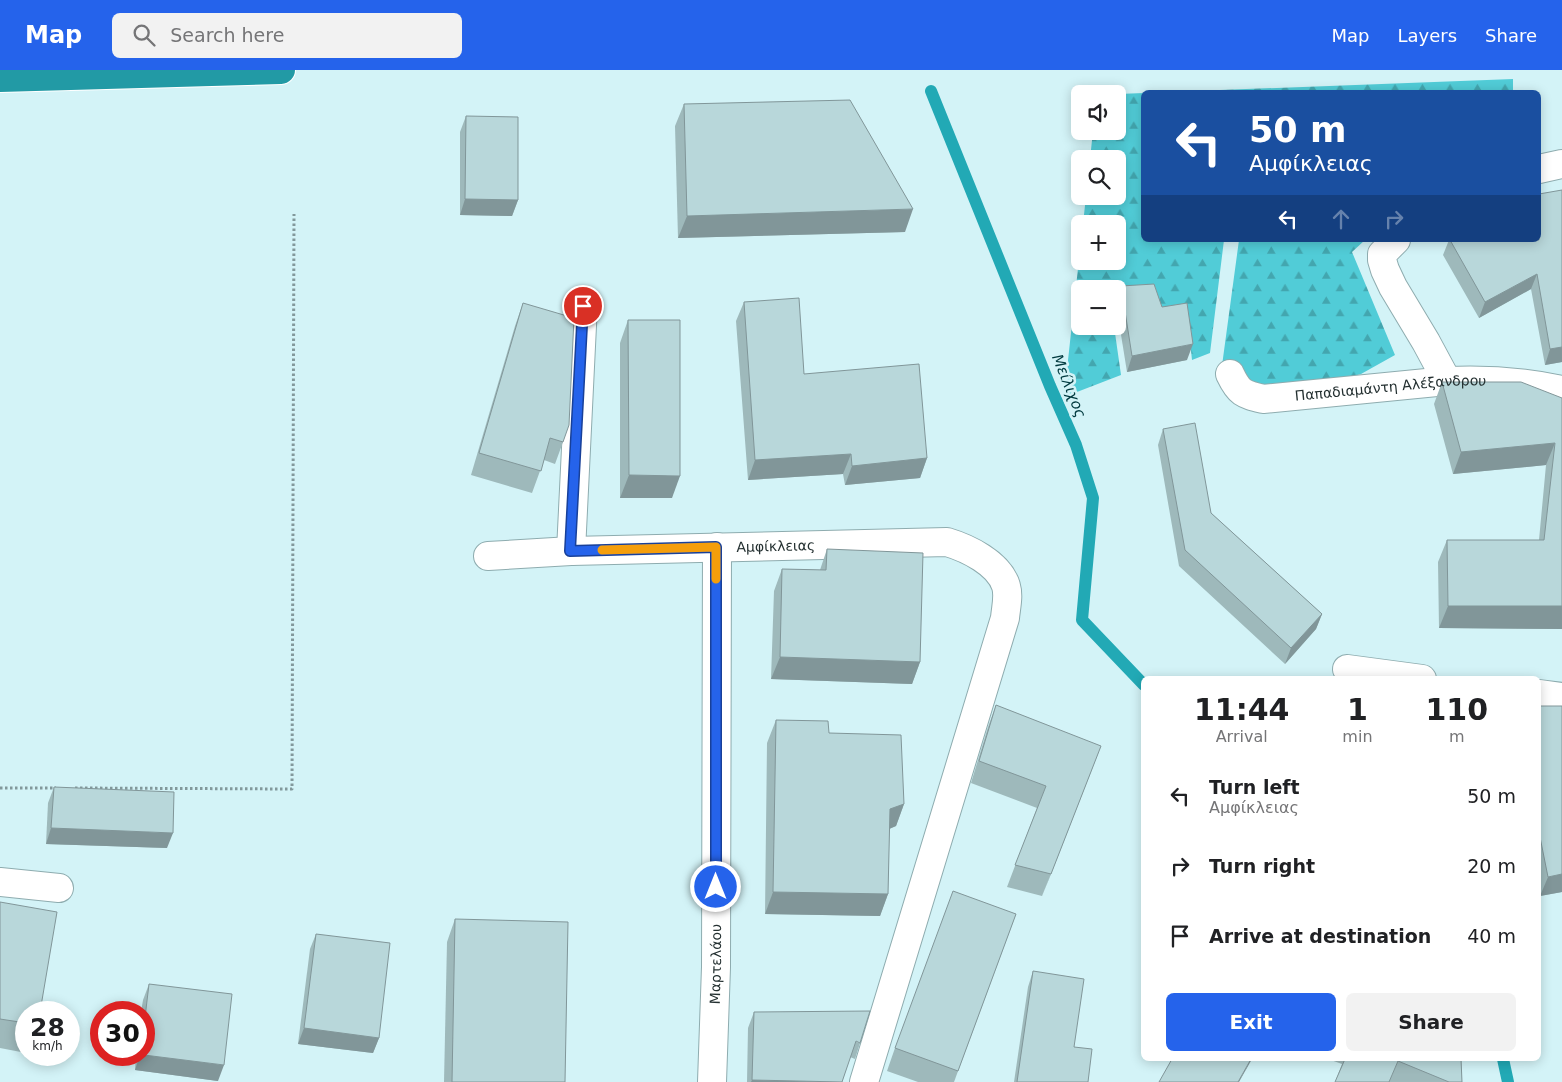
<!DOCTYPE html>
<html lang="en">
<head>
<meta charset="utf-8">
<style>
	:root { --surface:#fff; --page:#f2f2f2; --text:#202124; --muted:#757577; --accent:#2563eb }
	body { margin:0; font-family:"DejaVu Sans",sans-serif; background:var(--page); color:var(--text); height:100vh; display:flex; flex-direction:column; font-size:19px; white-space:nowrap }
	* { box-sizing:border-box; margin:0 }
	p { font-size:16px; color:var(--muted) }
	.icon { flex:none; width:28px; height:28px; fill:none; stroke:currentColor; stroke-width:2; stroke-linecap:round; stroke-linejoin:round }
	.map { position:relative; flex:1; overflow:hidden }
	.drawer { position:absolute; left:1141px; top:606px; width:400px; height:385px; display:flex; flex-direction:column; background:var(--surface); border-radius:8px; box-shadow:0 2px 12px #0003 }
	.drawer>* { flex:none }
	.top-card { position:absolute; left:1141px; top:20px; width:400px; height:152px; border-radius:8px; box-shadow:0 2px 12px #0003; background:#1a4fa0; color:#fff; overflow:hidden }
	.fabs { position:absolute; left:1071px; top:15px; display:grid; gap:10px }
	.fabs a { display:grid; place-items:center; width:55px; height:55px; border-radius:8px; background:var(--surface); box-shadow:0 2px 12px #0003; font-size:25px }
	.speed { position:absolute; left:15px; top:931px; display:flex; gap:10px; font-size:25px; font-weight:700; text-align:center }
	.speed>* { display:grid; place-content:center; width:65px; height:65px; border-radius:50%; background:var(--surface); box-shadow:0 2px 12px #0003; line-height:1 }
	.speed small { font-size:12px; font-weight:400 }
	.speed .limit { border:8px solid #d22; background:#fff; color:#111 }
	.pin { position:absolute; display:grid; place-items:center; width:42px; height:42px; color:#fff; margin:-21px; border:2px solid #fff; border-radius:50%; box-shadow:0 1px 5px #0007 }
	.me { position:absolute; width:55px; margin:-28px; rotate:0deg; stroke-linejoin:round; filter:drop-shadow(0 0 4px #0008) }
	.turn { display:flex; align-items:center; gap:18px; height:105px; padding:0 25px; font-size:22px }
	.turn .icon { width:65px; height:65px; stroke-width:2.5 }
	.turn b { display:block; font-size:35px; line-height:42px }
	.lanes { display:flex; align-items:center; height:48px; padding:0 25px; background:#0003; justify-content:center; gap:25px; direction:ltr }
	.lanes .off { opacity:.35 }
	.eta { display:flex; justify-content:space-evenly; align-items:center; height:85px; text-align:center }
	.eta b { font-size:30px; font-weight:700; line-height:35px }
	.action { display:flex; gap:10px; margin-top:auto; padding:10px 25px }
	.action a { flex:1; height:58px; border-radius:8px; background:var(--accent); color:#fff; font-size:20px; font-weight:700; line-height:58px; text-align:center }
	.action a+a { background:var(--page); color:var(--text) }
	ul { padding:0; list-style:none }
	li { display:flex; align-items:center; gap:15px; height:70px; padding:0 25px }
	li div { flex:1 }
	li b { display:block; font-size:19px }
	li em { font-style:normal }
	header { display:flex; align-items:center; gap:30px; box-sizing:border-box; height:70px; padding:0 25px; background:var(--accent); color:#fff }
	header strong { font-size:24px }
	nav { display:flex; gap:28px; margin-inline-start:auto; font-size:18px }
	.search { width:350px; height:45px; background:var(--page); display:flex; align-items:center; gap:12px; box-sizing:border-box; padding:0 18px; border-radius:8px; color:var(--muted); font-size:19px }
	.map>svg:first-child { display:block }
</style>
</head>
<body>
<header>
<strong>Map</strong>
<div class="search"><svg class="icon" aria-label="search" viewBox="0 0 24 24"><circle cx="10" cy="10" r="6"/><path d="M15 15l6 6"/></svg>Search here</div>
<nav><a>Map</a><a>Layers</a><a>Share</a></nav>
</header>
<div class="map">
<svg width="1562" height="1012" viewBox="0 0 1562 1012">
	<defs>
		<pattern id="forest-firs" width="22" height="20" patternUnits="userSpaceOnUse" patternTransform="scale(1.25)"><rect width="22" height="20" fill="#51ccd7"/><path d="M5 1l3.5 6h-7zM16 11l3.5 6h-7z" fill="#43a6af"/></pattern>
	</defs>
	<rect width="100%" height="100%" fill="#d3f3f7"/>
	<!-- forest -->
	<g fill="url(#forest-firs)">
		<polygon points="1513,9 1513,22 1168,22"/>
		<polygon points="1144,23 1144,170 1224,170 1210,283 1192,290 1187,243 1159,247 1118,228 1118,219 1080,219 1080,256 1114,256 1121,305 1064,327 1080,180 1080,191 1118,191 1118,154 1083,154 1086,126 1118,126 1118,89 1090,89 1093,61 1118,61 1118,24"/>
		<polygon points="1239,170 1365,170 1352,182 1395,285 1361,304 1276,328 1221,303"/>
	</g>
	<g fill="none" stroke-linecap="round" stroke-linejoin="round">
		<!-- stream -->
		<g stroke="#22a9b5" stroke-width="12">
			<polyline points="931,21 1050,316 1076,375 1093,428 1082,550 1144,615"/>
			<polyline points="1503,989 1508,1012"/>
		</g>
		<!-- minor casing -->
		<g stroke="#8eacaf" stroke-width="30">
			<g id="minor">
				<polyline points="1539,99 1562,94"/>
				<polyline points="1396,170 1382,184 1382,190 1385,200 1393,217 1426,272 1447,311"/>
				<path id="s1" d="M 1230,304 C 1239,323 1243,324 1263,329 L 1447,311 C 1485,309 1524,312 1562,320"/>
				<polyline points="571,481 583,235"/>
				<path id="s2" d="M 488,486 L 571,481 L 947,472 C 967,478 999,493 1006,516 C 1009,526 1006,537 1005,548 L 864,1012"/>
				<polyline points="1347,599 1422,609"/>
				<polyline points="1539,624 1562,627"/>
				<polyline points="0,812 59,818"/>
				<path id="s3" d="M 712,1012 L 716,897 L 717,477"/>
			</g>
		</g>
		<!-- highway casing -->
		<g stroke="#fff" stroke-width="30">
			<polyline id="highway" points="0,8 281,0"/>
		</g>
		<!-- path -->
		<g stroke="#82989b" stroke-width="3" stroke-dasharray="2.5 2.5" stroke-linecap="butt">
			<polyline points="0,718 56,718"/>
			<polyline points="75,718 292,719 294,144"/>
		</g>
		<!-- minor -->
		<use href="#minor" stroke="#fff" stroke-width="28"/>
		<!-- highway -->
		<use href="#highway" stroke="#229aa5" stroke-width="28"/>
	</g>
	<!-- wall -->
	<g fill="#9eb9bb">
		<polygon points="684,34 905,162 678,168 675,56"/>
		<polygon points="466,46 518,130 512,146 460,145 460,62"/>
		<polygon points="1562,120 1562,292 1545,295 1531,219 1479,248 1443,185 1449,170 1539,170"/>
		<polygon points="1121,216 1162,237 1187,290 1127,302 1118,246 1118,226"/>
		<polygon points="744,232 804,304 927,388 920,408 845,415 843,404 748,410 736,251"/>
		<polygon points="523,233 563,372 555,394 544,390 532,423 471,405 515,256"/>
		<polygon points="628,250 672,428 620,428 620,273"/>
		<polygon points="1442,312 1562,328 1562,559 1439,558 1438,492 1447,470 1539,470 1546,395 1453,404 1434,334"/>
		<polygon points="1163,359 1211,443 1322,544 1316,559 1285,594 1179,496 1158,375"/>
		<polygon points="827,479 920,592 912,614 771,609 774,521 782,499 820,500"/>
		<polygon points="996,635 1092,698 1042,826 1007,817 1037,738 971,713 988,657"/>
		<polygon points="1539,636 1562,636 1562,822 1540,826 1539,818"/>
		<polygon points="776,650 829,663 904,734 896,756 889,759 888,824 880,846 765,844 767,673"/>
		<polygon points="54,717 167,778 46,774 48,733"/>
		<polygon points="0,832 26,942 26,983 0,978"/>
		<polygon points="1016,844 954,1012 918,1012 887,1001 895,978"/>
		<polygon points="455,849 565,1012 444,1012 447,872"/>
		<polygon points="316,864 379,968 373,983 298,974 310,879"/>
		<polygon points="1033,901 1074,977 1088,1012 1014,1012 1028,917"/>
		<polygon points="149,914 218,1011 135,1000 136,985 144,985 144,942 141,942 143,930"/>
		<polygon points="754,942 860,973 855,989 850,987 842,1012 747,1012 748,958"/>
		<polygon points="1328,989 1461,989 1462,1012 1335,1012 1342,994"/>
	</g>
	<!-- shaded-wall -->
	<g fill="#819699">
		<polygon points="465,129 518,130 512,146 460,145"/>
		<polygon points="913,139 905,162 678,168 687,146"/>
		<polygon points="1537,204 1531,219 1479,248 1485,232"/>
		<polygon points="1193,274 1187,290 1127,302 1132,286"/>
		<polygon points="1562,277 1562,292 1545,295 1550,279"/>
		<polygon points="1555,373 1546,395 1453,404 1461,382"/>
		<polygon points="851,384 843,404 748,410 755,390"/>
		<polygon points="927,388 920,408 845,415 852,396"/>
		<polygon points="629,405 680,406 672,428 620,428"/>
		<polygon points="1448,536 1562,536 1562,559 1439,558"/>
		<polygon points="1322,544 1316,559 1285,594 1291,578"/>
		<polygon points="780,587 920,592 912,614 771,609"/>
		<polygon points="1101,676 1092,698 1042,826 1051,804"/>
		<polygon points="904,734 896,756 882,762 890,739"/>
		<polygon points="51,758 173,763 167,778 46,774"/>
		<polygon points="1562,804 1562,822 1540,826 1548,807"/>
		<polygon points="773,822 888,824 880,846 765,844"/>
		<polygon points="304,958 379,968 373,983 298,974"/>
		<polygon points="140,985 144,985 224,995 218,1011 135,1000"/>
		<polygon points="1251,989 1252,989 1239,1012 1238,1012"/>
		<polygon points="752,1010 835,1012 751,1012"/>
	</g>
	<!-- building -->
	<g fill="#b8d7da" stroke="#819699">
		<polygon points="850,30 913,139 687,146 684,34"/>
		<polygon points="466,46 518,47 518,130 465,129"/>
		<polygon points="1562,120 1562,277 1550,279 1537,204 1485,232 1450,170 1539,170 1539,124"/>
		<polygon points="1154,214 1162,237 1187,233 1193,274 1132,286 1121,216"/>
		<polygon points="799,228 804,304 919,294 927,388 852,396 851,384 755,390 744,232"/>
		<polygon points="523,233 574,248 569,355 563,372 550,368 541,401 479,383"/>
		<polygon points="628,250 680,250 680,406 629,405"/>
		<polygon points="1442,312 1521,312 1562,328 1562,536 1448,536 1447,470 1544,470 1555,373 1461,382"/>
		<polygon points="1195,353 1211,443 1322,544 1291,578 1185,480 1163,359"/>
		<polygon points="827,479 923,483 920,592 780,587 782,499 826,500"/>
		<polygon points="996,635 1101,676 1051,804 1015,795 1046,716 979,691"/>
		<polygon points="1539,636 1562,636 1562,804 1548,807 1539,762"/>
		<polygon points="776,650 828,651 829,663 901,665 904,734 890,739 888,824 773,822"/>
		<polygon points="54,717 174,722 173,763 51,758"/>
		<polygon points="953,821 1016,844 958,1001 895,978"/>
		<polygon points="0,832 57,842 40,942 26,942 26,953 0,949"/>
		<polygon points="455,849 568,852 565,1012 452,1012"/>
		<polygon points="316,864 390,873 379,968 304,958"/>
		<polygon points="1033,901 1084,909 1074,977 1092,979 1088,1012 1017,1012"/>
		<polygon points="149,914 232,924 224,995 144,985 144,956"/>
		<polygon points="870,941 860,973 856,971 842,1012 752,1010 754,942"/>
		<polygon points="1172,989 1251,989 1238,1012 1159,1012"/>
		<polygon points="1345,989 1461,989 1462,1012 1449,1012 1398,991 1389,1012 1335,1012"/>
	</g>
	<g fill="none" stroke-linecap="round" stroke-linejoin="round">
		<!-- route casing -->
		<g stroke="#184099" stroke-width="12">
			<polyline id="route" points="583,236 570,481 716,477 716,817"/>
		</g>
		<!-- route -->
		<use href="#route" stroke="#2563eb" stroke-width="9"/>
		<!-- slow -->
		<polyline stroke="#f59e0b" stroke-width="9" points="602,480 716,477 716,509"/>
	</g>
	<g text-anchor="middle" stroke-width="5" stroke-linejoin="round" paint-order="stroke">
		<!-- street labels -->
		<g font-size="14" fill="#243031" stroke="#d3f3f7">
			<text dy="5" stroke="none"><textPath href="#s1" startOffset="172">Παπαδιαμάντη Αλέξανδρου</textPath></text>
			<text dy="5" stroke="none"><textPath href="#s2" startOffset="288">Αμφίκλειας</textPath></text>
			<text dy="5" stroke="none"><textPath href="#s3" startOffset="118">Μαρτελάου</textPath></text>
		</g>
		<!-- water labels -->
		<g font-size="15" font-style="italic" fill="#003a3f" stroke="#d3f3f7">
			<text transform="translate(1069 316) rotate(68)" y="5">Μείλιχος</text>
		</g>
	</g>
</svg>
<div class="fabs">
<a><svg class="icon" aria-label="sound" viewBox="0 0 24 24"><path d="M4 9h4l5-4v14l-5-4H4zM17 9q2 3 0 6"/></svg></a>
<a><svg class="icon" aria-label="search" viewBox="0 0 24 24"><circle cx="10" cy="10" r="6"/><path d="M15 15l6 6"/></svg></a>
<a>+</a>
<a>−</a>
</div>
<div class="speed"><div>28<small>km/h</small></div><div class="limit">30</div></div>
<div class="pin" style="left:583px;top:236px;background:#d93025"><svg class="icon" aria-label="arrive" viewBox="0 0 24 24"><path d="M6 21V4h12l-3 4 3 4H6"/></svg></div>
<svg class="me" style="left:716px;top:817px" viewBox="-20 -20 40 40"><circle r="17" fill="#2563eb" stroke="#fff" stroke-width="3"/><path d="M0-11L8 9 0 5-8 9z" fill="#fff"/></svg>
<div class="top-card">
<div class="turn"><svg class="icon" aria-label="left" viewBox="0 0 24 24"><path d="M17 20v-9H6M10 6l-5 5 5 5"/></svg><div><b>50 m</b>Αμφίκλειας</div></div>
<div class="lanes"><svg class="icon" aria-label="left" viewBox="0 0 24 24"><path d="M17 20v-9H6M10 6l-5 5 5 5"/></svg><svg class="icon off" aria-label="ahead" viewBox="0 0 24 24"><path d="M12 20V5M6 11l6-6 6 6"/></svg><svg class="icon off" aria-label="right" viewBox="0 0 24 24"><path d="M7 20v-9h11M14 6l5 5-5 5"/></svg></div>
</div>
<section class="drawer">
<div class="eta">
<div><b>11:44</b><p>Arrival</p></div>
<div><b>1</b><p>min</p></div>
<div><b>110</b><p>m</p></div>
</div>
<ul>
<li><svg class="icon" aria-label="left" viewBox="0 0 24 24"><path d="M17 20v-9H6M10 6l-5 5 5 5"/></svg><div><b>Turn left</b><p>Αμφίκλειας</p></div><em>50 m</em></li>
<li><svg class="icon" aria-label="right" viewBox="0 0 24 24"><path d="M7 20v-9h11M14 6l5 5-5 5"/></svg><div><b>Turn right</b></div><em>20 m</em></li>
<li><svg class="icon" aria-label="arrive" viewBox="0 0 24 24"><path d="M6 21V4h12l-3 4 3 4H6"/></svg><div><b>Arrive at destination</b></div><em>40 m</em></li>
</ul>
<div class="action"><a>Exit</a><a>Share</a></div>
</section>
</div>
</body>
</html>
